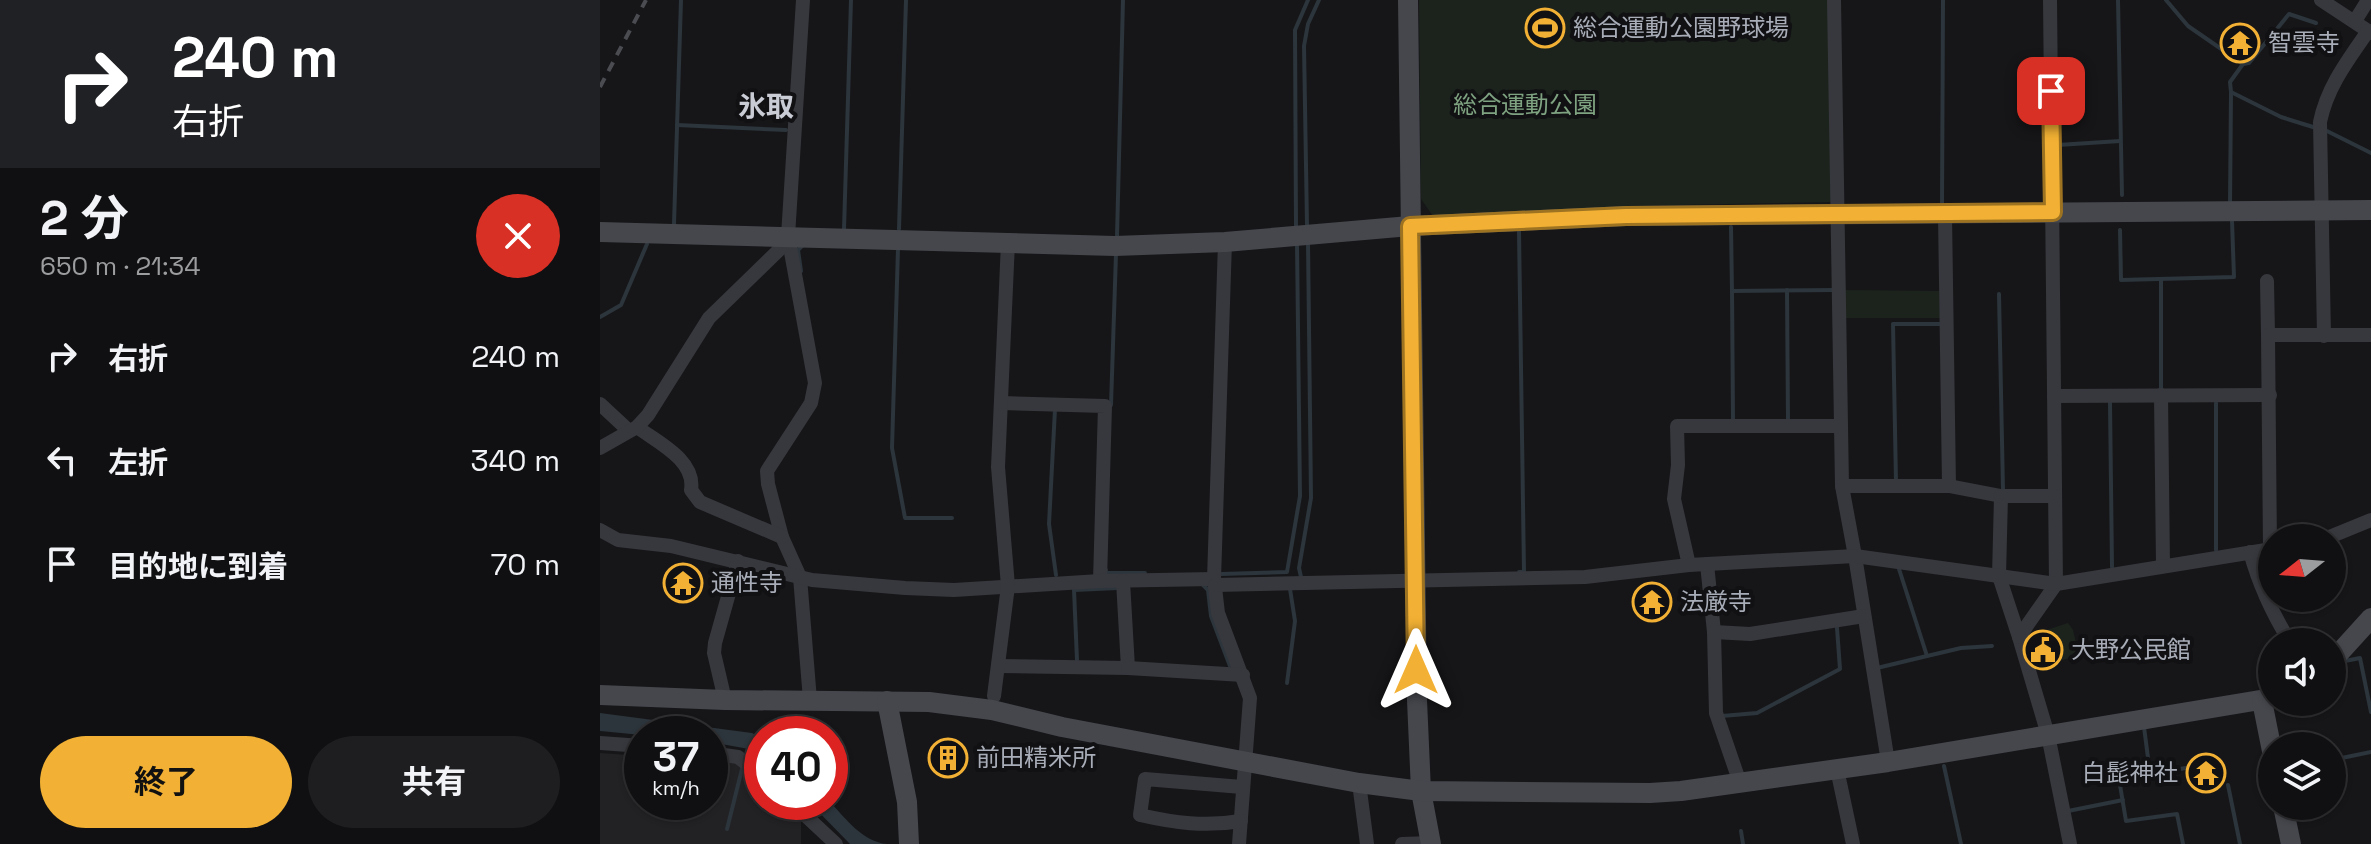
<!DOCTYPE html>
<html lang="ja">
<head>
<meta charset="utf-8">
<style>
	:root { --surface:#101012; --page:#1e1e20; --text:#f1f3f6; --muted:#9c9d9f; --line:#303032; --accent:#f2b134 }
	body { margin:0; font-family:"Space Grotesk","Noto Sans JP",sans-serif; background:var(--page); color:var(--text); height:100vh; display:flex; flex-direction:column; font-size:30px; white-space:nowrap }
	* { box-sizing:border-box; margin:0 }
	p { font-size:26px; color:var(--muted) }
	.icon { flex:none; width:44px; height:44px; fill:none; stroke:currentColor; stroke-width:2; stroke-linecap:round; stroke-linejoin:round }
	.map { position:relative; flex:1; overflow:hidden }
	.drawer { display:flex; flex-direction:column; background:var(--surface); width:600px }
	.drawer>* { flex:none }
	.hud { background:#202124; color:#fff; overflow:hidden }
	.needle { width:52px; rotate:253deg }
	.fabs { position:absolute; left:1658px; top:524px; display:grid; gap:16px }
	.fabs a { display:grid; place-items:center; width:88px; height:88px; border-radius:50%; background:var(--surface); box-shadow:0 2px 6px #0004,0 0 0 2px var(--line); font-size:40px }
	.speed { position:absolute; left:24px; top:716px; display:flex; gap:16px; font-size:40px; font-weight:700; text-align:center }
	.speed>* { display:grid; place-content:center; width:104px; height:104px; border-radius:50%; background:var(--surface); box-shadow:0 2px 6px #0004,0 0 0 2px var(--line); line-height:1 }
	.speed small { font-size:20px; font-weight:400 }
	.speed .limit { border:12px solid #d22; background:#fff; color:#111 }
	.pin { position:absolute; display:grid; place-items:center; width:68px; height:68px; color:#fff; margin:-34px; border-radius:16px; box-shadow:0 4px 12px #0006 }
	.me { position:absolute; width:88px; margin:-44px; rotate:0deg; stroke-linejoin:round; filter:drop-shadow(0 0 6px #0008) }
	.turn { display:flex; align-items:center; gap:28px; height:168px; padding:0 40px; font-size:36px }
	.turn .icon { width:104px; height:104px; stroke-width:2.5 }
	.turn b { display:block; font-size:56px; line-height:68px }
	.round { display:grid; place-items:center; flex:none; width:84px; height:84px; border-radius:42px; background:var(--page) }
	.head { display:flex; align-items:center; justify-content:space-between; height:136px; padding:0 40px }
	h1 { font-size:48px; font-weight:700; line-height:60px }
	.primary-button { display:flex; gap:16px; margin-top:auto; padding:16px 40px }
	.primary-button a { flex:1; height:92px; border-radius:48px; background:var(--accent); color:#111; font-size:32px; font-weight:700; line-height:92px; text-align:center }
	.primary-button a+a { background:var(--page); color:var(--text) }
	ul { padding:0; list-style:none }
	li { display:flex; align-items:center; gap:24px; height:104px; padding:0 40px }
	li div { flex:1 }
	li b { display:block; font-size:30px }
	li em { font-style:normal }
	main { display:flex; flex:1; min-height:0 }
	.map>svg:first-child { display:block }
</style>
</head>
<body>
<main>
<section class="drawer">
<div class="hud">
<div class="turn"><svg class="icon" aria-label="right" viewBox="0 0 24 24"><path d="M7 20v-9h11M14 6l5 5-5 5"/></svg><div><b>240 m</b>右折</div></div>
</div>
<div class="head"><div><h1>2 分</h1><p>650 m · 21:34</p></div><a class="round" style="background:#d93025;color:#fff"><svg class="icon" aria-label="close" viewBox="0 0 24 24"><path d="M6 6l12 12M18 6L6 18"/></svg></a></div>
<ul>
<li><svg class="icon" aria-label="right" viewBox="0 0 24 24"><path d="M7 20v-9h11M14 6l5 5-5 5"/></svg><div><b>右折</b></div><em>240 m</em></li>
<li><svg class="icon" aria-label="left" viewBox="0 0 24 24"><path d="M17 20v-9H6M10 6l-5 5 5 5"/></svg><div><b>左折</b></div><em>340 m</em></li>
<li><svg class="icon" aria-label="arrive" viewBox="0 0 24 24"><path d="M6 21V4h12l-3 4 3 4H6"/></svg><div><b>目的地に到着</b></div><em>70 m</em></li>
</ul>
<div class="primary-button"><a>終了</a><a>共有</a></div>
</section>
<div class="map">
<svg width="1771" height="844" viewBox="0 0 1771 844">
	<rect width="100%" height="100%" fill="#161618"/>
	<!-- built -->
	<polygon fill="#222225" points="0,753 42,756 42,802 110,802 110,762 122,763 125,758 138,761 162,781 162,802 185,802 201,817 201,844 0,844"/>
	<!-- green -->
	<g fill="#1c231d">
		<polygon points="819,0 1228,0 1231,202 1026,206 833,216 821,199"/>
		<polygon points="1244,290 1339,291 1340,318 1244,318"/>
		<polygon points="1468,623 1473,630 1479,655 1456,662 1447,630"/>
	</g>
	<!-- water -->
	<g fill="#2c353c">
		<polygon points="0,713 152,733 162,739 162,757 149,749 110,742 110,734 42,735 0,731"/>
		<path d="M 209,802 L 230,802 C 246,819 263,842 287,844 L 250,844 Z"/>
	</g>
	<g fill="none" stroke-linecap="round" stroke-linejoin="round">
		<!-- stream -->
		<g stroke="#2c353c" stroke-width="4">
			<polyline points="1518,0 1522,195"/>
			<polyline points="1566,0 1588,26 1643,64 1630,82 1631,92 1681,117 1713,127"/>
			<polyline points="1643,64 1649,63 1689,14 1716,23"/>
			<polyline points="77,125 186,130"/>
			<polyline points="1727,131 1771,153"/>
			<polyline points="1458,145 1520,141"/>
			<polyline points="1342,204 1343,0"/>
			<polyline points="1630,204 1631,92"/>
			<polyline points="74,224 81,0"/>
			<polyline points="707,225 704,46 708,24 719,0"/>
			<polyline points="696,227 695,30 708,0"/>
			<polyline points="1131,227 1132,291"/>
			<polyline points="244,229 251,0"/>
			<polyline points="299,229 306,0"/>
			<polyline points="1520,230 1521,280 1634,277 1632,221"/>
			<polyline points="517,236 523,0"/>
			<polyline points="298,249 292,448 305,518 352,518"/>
			<polyline points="201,271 198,250 202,246"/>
			<polyline points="1187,290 1188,421"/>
			<polyline points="1399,294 1403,490"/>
			<polyline points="0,317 21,305 47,244"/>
			<polyline points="1561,389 1561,280"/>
			<polyline points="1510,403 1512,567"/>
			<polyline points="1616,403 1616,550"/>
			<polyline points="511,405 516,254"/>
			<polyline points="455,409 449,524 456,575"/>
			<polyline points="1130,421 1133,421 1132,291 1235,290"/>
			<polyline points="1296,482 1293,324 1342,324 1342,322"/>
			<polyline points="506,570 505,573 545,573"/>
			<polyline points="919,572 924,572 919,231"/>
			<polyline points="621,574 687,572 700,496 697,243"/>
			<polyline points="701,577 699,568 711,498 708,242"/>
			<polyline points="603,585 608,590 611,616 630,666"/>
			<polyline points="1327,656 1361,648 1392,646"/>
			<polyline points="477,660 474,590 518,588"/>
			<polyline points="1745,661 1760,658 1771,712"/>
			<polyline points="1277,668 1327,656 1299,569"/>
			<polyline points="687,683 695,621 690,589"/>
			<polyline points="1122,716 1157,713 1240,669 1237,628"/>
			<polyline points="1547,727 1544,727 1550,773"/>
			<polyline points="1732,760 1771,752"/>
			<polyline points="1344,766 1361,844"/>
			<polyline points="1628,785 1640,844"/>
			<polyline points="1468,811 1523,800"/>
			<polyline points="127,829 143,765"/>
			<polyline points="1141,831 1143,844"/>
			<polyline points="1583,844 1577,814 1526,821 1519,779 1586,768"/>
		</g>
		<!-- street -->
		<g stroke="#37383d" stroke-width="14">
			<polyline points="203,0 188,236 215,383 211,403 167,471 168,484 182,537 200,577 210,700"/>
			<polyline points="1234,0 1242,486 1255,556 1288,762"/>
			<polyline points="1450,0 1456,584 1419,637 1448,735 1470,844"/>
			<polyline points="1721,0 1771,33"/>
			<polyline points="1755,21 1768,0"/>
			<polyline points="1345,215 1349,486"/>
			<polyline points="625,242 614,579 618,613 650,698 639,844"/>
			<polyline points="1667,281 1668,335"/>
			<path d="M 1724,336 L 1720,122 C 1727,87 1748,60 1768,31"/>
			<polyline points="1561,395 1563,566"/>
			<polyline points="1454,396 1670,395"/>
			<polyline points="401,403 505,406 500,581"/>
			<polyline points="0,404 28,430"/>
			<path d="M 37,427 C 57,442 96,460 91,490 L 100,502 L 182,537"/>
			<polyline points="0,448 37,427 48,415 109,318 182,247 188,236"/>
			<polyline points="1242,486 1349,486 1401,496 1399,576 1419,637"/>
			<polyline points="1401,496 1454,496"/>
			<polyline points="0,530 18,540 71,546 212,580 305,588 354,590 500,581 614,579"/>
			<polyline points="1727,538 1771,520"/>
			<polyline points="1670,549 1668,335 1771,335"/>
			<path d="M 1650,552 C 1659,585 1672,613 1690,642"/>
			<polyline points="1107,564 1114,632 1116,713 1140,783"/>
			<polyline points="1089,565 1074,499 1078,465 1077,426 1241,426"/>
			<polyline points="615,585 985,577 1089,565 1255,556 1456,584 1672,549"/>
			<polyline points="1114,632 1150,634 1264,616"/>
			<polyline points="398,666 528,668 523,581"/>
			<polyline points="528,668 643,675"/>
			<polyline points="394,696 408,586 398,467 408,242"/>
			<polyline points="125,700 114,653 115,643 138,561"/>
			<polyline points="0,743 42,746"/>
			<polyline points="110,753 138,757 162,776"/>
			<polyline points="1237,769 1253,844"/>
			<polyline points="759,783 767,844"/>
			<polyline points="191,802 236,844"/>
			<path d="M 641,821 C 605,827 575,823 540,815 L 545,779 L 642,787"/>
			<polyline points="802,844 831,843"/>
		</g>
		<!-- secondary -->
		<g stroke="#45474d" stroke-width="20">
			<polyline points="808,0 817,700 821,791 831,844"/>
			<polyline points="0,232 515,246 625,242 810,226 1026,216 1771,210"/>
			<polyline points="1732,661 1771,618"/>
			<polyline points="0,695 125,700 329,702 392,710 462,727 759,783 821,791 1050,793 1081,791 1288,762 1672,698"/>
			<polyline points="287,701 307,802 309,844"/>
			<polyline points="1662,701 1672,751"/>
			<polyline points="1683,806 1691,844"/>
		</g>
		<!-- rail -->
		<polyline stroke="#4a4c52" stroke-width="4" stroke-dasharray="10 8" stroke-linecap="butt" points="0,87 46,0"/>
	</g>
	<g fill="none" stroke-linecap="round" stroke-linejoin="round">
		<!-- route casing -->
		<g stroke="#9d7322" stroke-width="20">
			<polyline id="route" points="816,670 810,226 1026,216 1453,212 1451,91"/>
		</g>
		<!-- route -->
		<use href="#route" stroke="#f2b134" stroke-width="14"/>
	</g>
	<!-- icons -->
	<defs>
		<g id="stadium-ring" transform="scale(2)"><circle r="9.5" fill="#111113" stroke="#f2b134" stroke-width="1.5"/><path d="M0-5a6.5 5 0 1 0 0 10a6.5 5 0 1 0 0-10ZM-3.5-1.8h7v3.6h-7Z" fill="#f2b134"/></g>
		<g id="temple-ring" transform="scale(2)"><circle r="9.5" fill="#111113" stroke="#f2b134" stroke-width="1.5"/><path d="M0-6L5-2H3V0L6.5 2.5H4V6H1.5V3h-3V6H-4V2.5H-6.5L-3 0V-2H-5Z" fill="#f2b134"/></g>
		<g id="civic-ring" transform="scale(2)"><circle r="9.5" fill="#111113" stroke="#f2b134" stroke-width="1.5"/><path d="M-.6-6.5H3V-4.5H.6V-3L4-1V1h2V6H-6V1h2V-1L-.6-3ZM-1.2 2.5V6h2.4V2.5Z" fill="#f2b134"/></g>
		<g id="building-ring" transform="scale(2)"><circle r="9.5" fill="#111113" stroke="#f2b134" stroke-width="1.5"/><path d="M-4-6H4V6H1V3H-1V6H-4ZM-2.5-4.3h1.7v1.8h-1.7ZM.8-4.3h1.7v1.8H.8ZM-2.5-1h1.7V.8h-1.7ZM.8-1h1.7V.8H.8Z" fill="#f2b134"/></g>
	</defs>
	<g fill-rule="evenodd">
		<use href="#stadium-ring" x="945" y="28"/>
		<use href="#temple-ring" x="1640" y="43"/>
		<use href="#temple-ring" x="83" y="583"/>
		<use href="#temple-ring" x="1052" y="602"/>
		<use href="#civic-ring" x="1443" y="650"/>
		<use href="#building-ring" x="348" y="758"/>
		<use href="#temple-ring" x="1606" y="773"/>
	</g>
	<g text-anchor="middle" stroke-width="8" stroke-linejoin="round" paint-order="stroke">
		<!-- poi labels -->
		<g font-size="24" fill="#a8adb8" stroke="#111113" text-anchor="start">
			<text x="973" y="36">総合運動公園野球場</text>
			<text x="1668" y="51">智雲寺</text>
			<text x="111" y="591">通性寺</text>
			<text x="1080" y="610">法厳寺</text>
			<text x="1471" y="658">大野公民館</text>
			<text x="376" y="766">前田精米所</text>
			<text x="1578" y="781" text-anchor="end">白髭神社</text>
		</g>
		<!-- park labels -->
		<g font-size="24" fill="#7fa381" stroke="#111113">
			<text x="925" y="113">総合運動公園</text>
		</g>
		<!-- quarter labels -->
		<g font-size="28" font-weight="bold" fill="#c9ccd4" stroke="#111113">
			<text x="166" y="116">氷取</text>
		</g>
	</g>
</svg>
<div class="fabs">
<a><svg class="needle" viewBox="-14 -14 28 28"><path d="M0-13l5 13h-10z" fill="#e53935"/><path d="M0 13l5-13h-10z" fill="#9c9d9f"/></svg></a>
<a><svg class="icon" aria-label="sound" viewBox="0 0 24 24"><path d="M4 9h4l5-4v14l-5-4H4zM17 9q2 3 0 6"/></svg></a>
<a><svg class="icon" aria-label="layers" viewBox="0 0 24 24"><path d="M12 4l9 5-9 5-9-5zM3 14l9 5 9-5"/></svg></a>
</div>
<div class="speed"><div>37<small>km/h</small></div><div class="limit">40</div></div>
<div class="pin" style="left:1451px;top:91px;background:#d93025"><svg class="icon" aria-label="arrive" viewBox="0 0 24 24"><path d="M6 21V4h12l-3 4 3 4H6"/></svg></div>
<svg class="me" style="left:816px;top:670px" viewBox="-20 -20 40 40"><path d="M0-17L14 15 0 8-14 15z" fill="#f2b134" stroke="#fff" stroke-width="4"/></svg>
</div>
</main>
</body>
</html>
